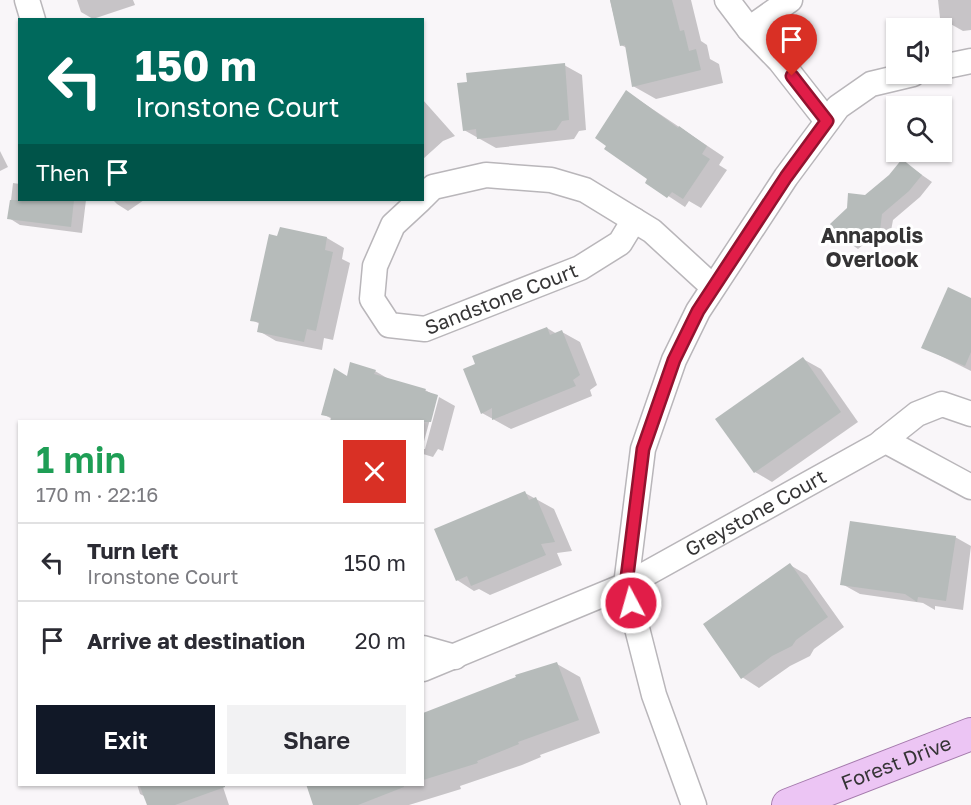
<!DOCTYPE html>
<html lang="en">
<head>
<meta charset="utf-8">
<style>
	:root { --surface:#fff; --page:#f2f2f3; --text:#2b2b33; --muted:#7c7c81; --line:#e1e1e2; --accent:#111827 }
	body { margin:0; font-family:"Golos Text",sans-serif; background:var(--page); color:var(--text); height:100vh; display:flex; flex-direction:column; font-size:22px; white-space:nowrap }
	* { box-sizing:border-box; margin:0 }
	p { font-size:20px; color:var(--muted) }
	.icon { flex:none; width:33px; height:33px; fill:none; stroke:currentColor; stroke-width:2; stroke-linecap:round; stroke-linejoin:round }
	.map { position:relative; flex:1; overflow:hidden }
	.drawer { position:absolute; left:18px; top:420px; width:406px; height:366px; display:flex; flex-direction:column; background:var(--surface); border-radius:0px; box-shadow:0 2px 4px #0004 }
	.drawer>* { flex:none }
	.banner { position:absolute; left:18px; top:18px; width:406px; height:183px; border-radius:0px; box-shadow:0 2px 4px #0004; background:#00695c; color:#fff; overflow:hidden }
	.buttons { position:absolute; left:886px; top:18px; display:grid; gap:12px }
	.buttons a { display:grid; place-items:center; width:66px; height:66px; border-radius:0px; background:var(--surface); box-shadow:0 2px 4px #0004; font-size:30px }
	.pin { position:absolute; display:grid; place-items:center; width:51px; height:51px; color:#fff; margin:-62px -26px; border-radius:50% 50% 50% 0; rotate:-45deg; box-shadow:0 0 6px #0007 }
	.pin .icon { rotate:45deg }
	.me { position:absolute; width:66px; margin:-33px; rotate:354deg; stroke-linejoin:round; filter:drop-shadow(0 0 4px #0008) }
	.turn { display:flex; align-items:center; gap:21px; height:126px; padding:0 18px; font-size:27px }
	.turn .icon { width:78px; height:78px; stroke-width:2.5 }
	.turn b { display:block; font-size:42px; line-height:51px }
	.then { display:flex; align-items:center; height:57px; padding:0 18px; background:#0003; gap:12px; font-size:22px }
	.round { display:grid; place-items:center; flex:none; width:63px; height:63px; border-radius:0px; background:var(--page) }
	.overview { display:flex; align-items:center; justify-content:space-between; height:102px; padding:0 18px }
	h1 { font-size:36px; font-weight:600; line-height:45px; color:#1e9e55 }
	.primary-button { display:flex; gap:12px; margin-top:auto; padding:12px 18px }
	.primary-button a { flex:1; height:69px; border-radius:0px; background:var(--accent); color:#fff; font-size:24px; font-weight:600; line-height:69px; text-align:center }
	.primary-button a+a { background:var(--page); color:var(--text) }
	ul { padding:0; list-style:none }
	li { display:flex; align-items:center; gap:18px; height:78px; padding:0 18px; border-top:2px solid var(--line) }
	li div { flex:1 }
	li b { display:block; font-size:22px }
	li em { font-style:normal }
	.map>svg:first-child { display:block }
</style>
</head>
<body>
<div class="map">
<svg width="971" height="805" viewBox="0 0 971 805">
	<rect width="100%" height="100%" fill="#f9f6f9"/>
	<!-- shadow -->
	<g fill="#0003">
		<polygon points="77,0 133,0 135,5 93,19 81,12"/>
		<polygon points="610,0 691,0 701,41 707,45 710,59 719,64 723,83 656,99 633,86 627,48 621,45"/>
		<polygon points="938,0 971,0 971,30 963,31 940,18"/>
		<polygon points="564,65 582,75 586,130 579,131 574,139 496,148 464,130"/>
		<polygon points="627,92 724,157 719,165 727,170 701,208 689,201 685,207 647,182 649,179"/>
		<polygon points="423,100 455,136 443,141 423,159"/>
		<polygon points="0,151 8,167 0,171"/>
		<polygon points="902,161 932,182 920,197 893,220 890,236 876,234 858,249 848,242 866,196 890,176"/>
		<polygon points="13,183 20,184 20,200 86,200 82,233 20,225 9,218"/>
		<polygon points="113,200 144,200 128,211 117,204"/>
		<polygon points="278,238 327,238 344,248 342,259 350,263 333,340 324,338 322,350 276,341 259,331 260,324 252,320"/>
		<polygon points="971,299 971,371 923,347"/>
		<polygon points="547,328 557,334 562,332 580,342 597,385 590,390 592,396 511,429 482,413"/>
		<polygon points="803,359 821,369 858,422 772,482 755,472"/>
		<polygon points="375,371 392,381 425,390 438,397 436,397 423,445 423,422 332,419 323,414 348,378"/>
		<polygon points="439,397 455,406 443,451 438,449 433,457 423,454 423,449 425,449"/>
		<polygon points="525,493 554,509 572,551 557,553 562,565 490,595 479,589 474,591 457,580"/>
		<polygon points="955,537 971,546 963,610 935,606 935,610 923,603 860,594 842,584"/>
		<polygon points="790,565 807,575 844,627 814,649 810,656 790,666 759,688 742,677"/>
		<polygon points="557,664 580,677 600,733 540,755 541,757 522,765 460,786 461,789 409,805 314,805 307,784 423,784 423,717"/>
		<polygon points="137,784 222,784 229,805 148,805 146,797 140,794"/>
	</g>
	<!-- building -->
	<g fill="#b6bbba">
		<polygon points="610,0 672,0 680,31 684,30 689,51 696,49 701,70 632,87 625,45 620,46"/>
		<polygon points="565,63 569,120 562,121 556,130 477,139 476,129 463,131 457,83 467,82 466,73"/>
		<polygon points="626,90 678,128 679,126 707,146 702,154 710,159 683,199 672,192 667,198 645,183 647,179 604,149 606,146 595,138"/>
		<polygon points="902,159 922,175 909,191 882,214 880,231 864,229 847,244 830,224 847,208 848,193 865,195 889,175"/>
		<polygon points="10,200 74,200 71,227 7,219"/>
		<polygon points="280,227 327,237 325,250 333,252 316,331 307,329 304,342 257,332 259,322 250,321 269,234 277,236"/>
		<polygon points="948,287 971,298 971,352 965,366 921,348"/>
		<polygon points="547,327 550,335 562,330 580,375 573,380 576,386 492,420 492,408 481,414 463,369 475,364 472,356"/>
		<polygon points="803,357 841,412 754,473 715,419"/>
		<polygon points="350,362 376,370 374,374 426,389 425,391 438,395 431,422 330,422 331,417 321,415 334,368 347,376"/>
		<polygon points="525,491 529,500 536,497 555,542 541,544 546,555 471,586 467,576 456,581 434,529"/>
		<polygon points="850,521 956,536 946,601 918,597 917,602 905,594 840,585"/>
		<polygon points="790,563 828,617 796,640 792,646 772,656 741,679 703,624"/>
		<polygon points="557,662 579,720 518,742 519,744 477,761 478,763 423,780 423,713 516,677 515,675"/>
		<polygon points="139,784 225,784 225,787 175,805 147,805"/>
		<polygon points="306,784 403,784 404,787 358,805 313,805"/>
	</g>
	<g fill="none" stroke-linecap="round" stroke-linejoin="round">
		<!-- minor casing -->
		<g stroke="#b9b6ba" stroke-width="27">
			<g id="minor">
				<polyline points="27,0 33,20"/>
				<polyline points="727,0 749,29 780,61 827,121"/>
				<polyline points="749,29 790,0"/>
				<polyline points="942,67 971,61"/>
				<polyline points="423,197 433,187 486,175 551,180 585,190 652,231 713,287"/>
				<path id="s1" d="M 420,200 L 393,225 L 375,266 L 372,299 L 389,325 L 425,329 L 580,268 L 620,243 L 634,220"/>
				<polyline points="884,440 971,487"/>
				<polyline points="423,648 455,657"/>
				<path id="s2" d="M 423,669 L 626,585 L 878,445 L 917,414 L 942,404 L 971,414"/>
				<polyline points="694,805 654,695 626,585 643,449 674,360 698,311 786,177 838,107 871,84 913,74"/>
			</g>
		</g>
		<!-- major casing -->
		<g stroke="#a47aac" stroke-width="34">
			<g id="major">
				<path id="s3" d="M 788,805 L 971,734"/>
			</g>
		</g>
		<!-- minor -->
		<use href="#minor" stroke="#fff" stroke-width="24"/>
		<!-- major -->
		<use href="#major" stroke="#ecc5f4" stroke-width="32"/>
	</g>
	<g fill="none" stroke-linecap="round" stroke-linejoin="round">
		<!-- route casing -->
		<g stroke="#92132f" stroke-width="15">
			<polyline id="route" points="631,603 626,585 643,449 674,360 698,311 786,177 827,121 792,76"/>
		</g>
		<!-- route -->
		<use href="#route" stroke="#e11d48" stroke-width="10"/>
	</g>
	<g text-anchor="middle" stroke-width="6" stroke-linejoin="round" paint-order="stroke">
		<!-- street labels -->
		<g font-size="20" fill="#353435" stroke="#fff">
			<text dy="7" stroke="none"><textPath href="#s1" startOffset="264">Sandstone Court</textPath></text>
			<text dy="7" stroke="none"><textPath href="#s2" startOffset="368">Greystone Court</textPath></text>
			<text dy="7" stroke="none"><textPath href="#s3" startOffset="116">Forest Drive</textPath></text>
		</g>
		<!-- neighbourhood labels -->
		<g font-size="21" font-weight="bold" fill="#353435" stroke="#fff">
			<text x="872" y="243">Annapolis<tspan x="872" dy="24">Overlook</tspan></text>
		</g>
	</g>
</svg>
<div class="buttons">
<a><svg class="icon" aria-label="sound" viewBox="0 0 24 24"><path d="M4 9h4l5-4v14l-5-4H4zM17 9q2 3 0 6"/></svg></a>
<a><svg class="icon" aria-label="search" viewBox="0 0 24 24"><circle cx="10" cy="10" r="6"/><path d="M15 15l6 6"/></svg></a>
</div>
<div class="pin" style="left:792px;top:76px;background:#d93025"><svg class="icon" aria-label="arrive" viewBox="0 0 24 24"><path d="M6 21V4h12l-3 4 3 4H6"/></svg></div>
<svg class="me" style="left:631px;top:603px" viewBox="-20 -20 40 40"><circle r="17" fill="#e11d48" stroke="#fff" stroke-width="3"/><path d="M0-11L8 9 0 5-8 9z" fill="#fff"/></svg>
<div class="banner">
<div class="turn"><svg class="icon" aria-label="left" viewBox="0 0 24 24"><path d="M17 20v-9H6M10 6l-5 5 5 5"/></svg><div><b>150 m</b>Ironstone Court</div></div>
<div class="then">Then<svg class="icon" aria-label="arrive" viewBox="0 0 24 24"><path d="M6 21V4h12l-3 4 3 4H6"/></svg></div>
</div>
<section class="drawer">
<div class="overview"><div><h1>1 min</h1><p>170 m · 22:16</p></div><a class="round" style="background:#d93025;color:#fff"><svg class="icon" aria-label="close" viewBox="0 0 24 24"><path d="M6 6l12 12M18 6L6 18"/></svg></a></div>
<ul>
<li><svg class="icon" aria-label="left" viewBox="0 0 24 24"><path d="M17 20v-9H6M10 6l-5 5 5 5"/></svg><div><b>Turn left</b><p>Ironstone Court</p></div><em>150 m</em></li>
<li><svg class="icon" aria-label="arrive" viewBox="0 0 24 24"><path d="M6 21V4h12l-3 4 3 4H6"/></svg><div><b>Arrive at destination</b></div><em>20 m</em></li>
</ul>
<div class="primary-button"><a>Exit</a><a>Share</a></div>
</section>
</div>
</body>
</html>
